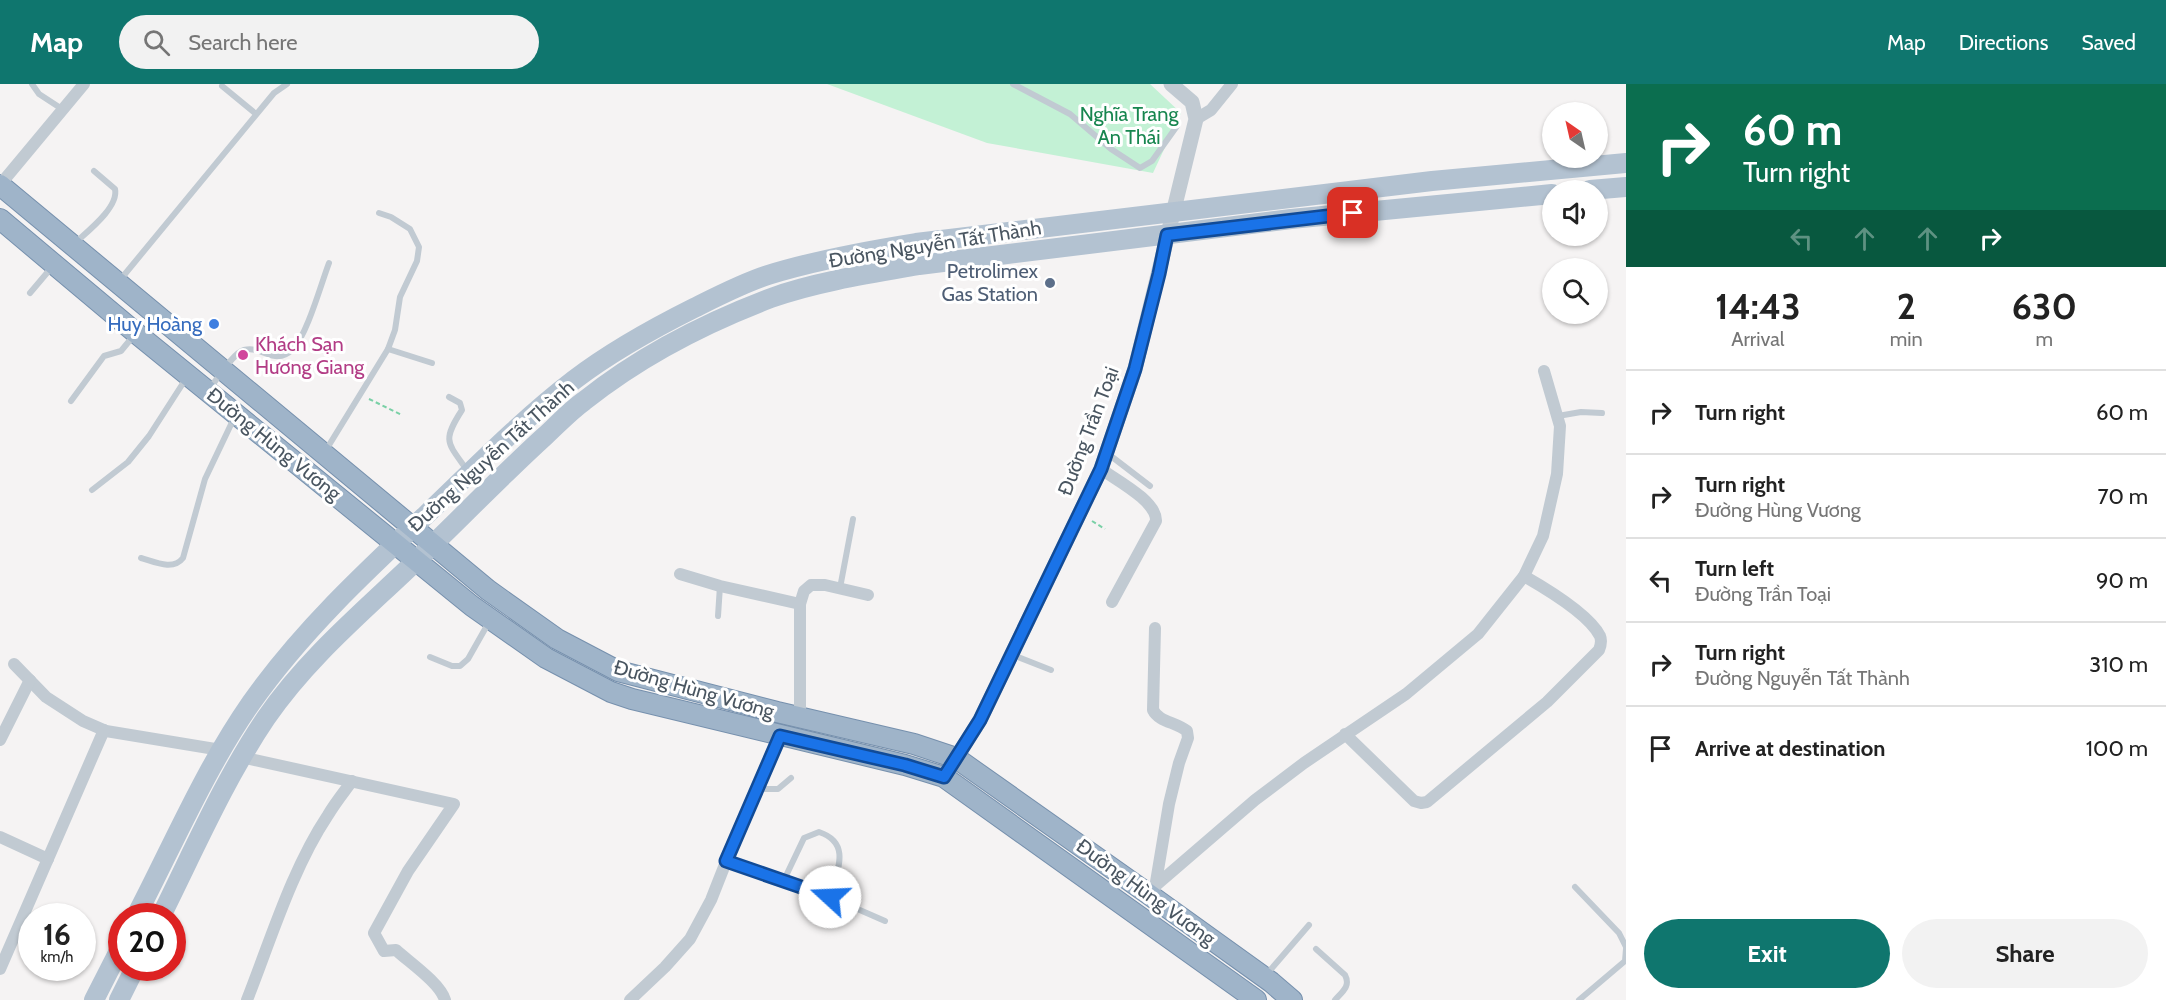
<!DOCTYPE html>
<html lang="en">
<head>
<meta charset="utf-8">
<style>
	:root { --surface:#fff; --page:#f2f2f2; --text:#222; --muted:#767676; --line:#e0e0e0; --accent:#0f766e }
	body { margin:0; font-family:Cabin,sans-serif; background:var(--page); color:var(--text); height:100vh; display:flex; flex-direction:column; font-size:22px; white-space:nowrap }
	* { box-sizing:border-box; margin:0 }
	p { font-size:20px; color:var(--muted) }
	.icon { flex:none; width:33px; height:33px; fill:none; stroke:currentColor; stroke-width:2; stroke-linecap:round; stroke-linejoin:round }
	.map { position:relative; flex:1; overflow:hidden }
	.details { display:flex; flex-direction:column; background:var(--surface); width:540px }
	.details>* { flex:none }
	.hud { background:#0b6e4f; color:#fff; overflow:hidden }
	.needle { width:39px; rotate:326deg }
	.buttons { position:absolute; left:1542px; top:18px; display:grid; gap:12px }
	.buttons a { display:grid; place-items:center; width:66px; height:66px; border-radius:50%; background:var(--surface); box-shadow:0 2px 4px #0004; font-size:30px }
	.speed { position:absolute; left:18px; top:819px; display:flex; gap:12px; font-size:30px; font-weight:700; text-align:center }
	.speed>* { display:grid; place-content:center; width:78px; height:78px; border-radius:50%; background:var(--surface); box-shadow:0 2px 4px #0004; line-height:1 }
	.speed small { font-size:15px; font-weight:400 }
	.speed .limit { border:9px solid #d22; background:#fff; color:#111 }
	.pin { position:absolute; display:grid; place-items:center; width:51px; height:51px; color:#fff; margin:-26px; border-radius:12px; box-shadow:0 3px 9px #0006 }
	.me { position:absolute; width:66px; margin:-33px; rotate:290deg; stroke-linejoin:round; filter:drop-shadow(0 0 4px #0008) }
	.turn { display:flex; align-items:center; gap:21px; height:126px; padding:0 18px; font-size:27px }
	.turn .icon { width:78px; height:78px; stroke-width:2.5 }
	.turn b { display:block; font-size:42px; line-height:51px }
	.lanes { display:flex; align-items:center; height:57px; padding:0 18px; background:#0003; justify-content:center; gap:30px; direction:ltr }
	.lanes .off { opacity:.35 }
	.eta { display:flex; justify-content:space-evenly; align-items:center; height:102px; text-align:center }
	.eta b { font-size:36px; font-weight:700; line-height:42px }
	.action { display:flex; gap:12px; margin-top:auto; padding:12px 18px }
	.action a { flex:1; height:69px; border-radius:36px; background:var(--accent); color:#fff; font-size:24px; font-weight:700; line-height:69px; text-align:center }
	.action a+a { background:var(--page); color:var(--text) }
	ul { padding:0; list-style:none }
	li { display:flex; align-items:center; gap:18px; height:84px; padding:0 18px; border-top:2px solid var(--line) }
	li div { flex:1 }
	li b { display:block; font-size:22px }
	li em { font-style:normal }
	header { display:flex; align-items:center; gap:36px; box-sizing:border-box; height:84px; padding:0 30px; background:var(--accent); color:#fff }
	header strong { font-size:28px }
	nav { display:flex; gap:33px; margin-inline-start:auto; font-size:21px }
	.search { width:420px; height:54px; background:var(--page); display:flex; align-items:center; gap:15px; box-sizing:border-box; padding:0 21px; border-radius:33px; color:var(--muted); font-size:22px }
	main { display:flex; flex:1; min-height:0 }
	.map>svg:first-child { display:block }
</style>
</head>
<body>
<header>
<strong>Map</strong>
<div class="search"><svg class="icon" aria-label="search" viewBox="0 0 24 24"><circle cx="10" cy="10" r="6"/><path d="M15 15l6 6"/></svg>Search here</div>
<nav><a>Map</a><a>Directions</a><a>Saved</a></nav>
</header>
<main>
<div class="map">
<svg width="1626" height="916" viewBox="0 0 1626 916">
	<rect width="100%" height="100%" fill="#f5f3f3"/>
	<!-- green -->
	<polygon fill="#c3f1d5" points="827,0 1150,0 1181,29 1153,89 987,59"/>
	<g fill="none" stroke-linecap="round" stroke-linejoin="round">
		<!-- trunk casing -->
		<g stroke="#7690ad" stroke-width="22">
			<g id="trunk">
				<polyline points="0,101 488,506 557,555 618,587 777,628 914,660 956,674 1147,809 1271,898 1292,916"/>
				<polyline points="0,135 136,249 472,522 546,574 611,608 632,615 905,681 944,693 1256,916"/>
			</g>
		</g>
		<!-- path -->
		<g stroke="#7ad0a6" stroke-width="2" stroke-dasharray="4.5 3" stroke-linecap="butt">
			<polyline points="369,315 402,331"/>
			<polyline points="1092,437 1105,445"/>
		</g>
		<!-- service -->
		<g stroke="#c1cad2" stroke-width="6">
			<polyline points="32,0 39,10 62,25"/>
			<polyline points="1013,0 1070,30 1111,65 1140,84 1152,77 1177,42"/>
			<polyline points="222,2 256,30"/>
			<path d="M 75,159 C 88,147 119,123 115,105 L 94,87"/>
			<polyline points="120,196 274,9 287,0"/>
			<polyline points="30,209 52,183"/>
			<polyline points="388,265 432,279"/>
			<path d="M 210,304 C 218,294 233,269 244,266 C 263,261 274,283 293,265 C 307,251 321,200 329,179"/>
			<path d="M 449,313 L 460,319 L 462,326 C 442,357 447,358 467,386"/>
			<polyline points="71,317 104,272 121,267 135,250"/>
			<polyline points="1558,332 1581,328 1602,329"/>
			<polyline points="326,366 388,265 395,246 400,213 417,177 419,163 410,145 391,133 379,129"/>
			<polyline points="1107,369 1150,402"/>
			<polyline points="92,406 128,378 149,352 187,293"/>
			<path d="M 141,474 C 155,478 173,487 183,474 L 205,395 L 235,332"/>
			<polyline points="840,504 853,435"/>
			<polyline points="718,532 720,502"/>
			<polyline points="1013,571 1051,586"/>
			<polyline points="430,573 452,582 460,582 468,575 489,538"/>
			<polyline points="758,705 778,705 791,694"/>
			<polyline points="727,778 830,813 885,837"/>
			<path d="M 784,796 L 804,754 L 819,748 C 852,759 837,787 830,813"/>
			<polyline points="1575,803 1619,849 1626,863"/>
			<path d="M 1316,865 L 1345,891 C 1351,902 1342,908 1335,916"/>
			<polyline points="1266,891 1309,841"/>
			<polyline points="1579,916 1625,877 1626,865"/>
		</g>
		<!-- minor -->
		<g stroke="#c1cad2" stroke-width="12">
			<polyline points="1196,35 1211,26 1232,0"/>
			<polyline points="0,101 84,0"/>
			<path d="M 1101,385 C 1116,396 1157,417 1156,437 L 1112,518"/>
			<polyline points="680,490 720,502 800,520"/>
			<polyline points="1524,492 1543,452 1557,390 1560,342 1544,287"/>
			<path d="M 1155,544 L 1153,626 C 1159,638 1176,638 1187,647 L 1188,654 L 1179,679 L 1169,720 L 1155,804"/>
			<polyline points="14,580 46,613 83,637 106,647 221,666"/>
			<polyline points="800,634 800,520 804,507 811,501 825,501 868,511"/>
			<polyline points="0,656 30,596"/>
			<path d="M 241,673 L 454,720 L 408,787 L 374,849 L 384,867 L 396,866 C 409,878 440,899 445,916"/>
			<polyline points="0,753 48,775"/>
			<path d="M 1147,809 L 1255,716 L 1304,679 L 1406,610 L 1478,550 L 1524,492 C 1545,504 1589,530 1600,552 C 1602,557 1601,561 1599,566 L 1547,618 L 1427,718 L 1421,719 L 1414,717 L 1345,650"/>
			<polyline points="0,885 104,646"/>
			<path d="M 247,916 C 271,855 292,785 328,731 C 335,719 344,708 352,697"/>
			<polyline points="630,916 665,883 690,855 711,816 737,750 780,652"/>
		</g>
		<!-- tertiary -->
		<polyline stroke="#c1cad2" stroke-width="15" points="944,693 980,636 1101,385 1135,285 1196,35 1192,18 1171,0"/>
		<!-- primary -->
		<g stroke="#b3c2d1" stroke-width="20">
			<polyline points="1590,106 1626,103"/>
			<path d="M 136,832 C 173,761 205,685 251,619 C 301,548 364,489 427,430 C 474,385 523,335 574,296 C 612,267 652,245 694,224 C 718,212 743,199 768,191 C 816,176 866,167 916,159 L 1432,97 L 1626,79"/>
			<path d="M 161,832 C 194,766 224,696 266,634 C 308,573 364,527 417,476 C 460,435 501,392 545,352 C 558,340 570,327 584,317 C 639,273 705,239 771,214 C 815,198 873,189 919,181 L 1291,135 L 1552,110"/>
			<polyline points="94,916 122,861"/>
			<polyline points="119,916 135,884"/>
		</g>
		<!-- trunk -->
		<use href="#trunk" stroke="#9fb4c9" stroke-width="20"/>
	</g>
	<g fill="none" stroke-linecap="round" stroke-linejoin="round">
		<!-- route casing -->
		<g stroke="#114b97" stroke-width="15">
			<polyline id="route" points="830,813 726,777 780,652 905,681 944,693 980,636 1101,385 1135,285 1159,190 1167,151 1353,129"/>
		</g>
		<!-- route -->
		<use href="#route" stroke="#1a73e8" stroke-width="10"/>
	</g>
	<!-- markers -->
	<circle fill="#5c6f8a" stroke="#fff" stroke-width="2" cx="1050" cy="199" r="6"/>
	<circle fill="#3f7fe0" stroke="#fff" stroke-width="2" cx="214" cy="240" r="6"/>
	<circle fill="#d1479c" stroke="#fff" stroke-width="2" cx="243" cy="271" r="6"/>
	<g text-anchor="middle" stroke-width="6" stroke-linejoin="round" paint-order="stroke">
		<!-- park labels -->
		<g font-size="20" fill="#17864f" stroke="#fff">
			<text x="1129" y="37">Nghĩa Trang<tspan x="1129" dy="23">An Thái</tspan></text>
		</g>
		<!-- street labels -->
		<g font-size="20" fill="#4a5661" stroke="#fff">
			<text transform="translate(935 160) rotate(-9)" y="7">Đường Nguyễn Tất Thành</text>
			<text transform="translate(1088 347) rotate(-69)" y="7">Đường Trần Toại</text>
			<text transform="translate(274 360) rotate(39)" y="7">Đường Hùng Vương</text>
			<text transform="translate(491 372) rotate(-42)" y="7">Đường Nguyễn Tất Thành</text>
			<text transform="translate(694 605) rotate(16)" y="7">Đường Hùng Vương</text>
			<text transform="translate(1146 808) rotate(36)" y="7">Đường Hùng Vương</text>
		</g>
		<!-- service labels -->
		<g font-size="20" fill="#4e5e75" stroke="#fff" text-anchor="end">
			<text x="1038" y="194">Petrolimex<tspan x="1038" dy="23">Gas Station</tspan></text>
		</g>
		<!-- shop labels -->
		<g font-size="20" fill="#366cbe" stroke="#fff" text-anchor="end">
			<text x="202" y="247">Huy Hoàng</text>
		</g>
		<!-- hotel labels -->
		<g font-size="20" fill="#b23c85" stroke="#fff" text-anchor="start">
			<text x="255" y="267">Khách Sạn<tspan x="255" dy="23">Hương Giang</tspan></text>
		</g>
	</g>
</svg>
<div class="buttons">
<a><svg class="needle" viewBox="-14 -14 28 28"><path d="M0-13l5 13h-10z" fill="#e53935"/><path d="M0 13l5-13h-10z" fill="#767676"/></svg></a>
<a><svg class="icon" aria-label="sound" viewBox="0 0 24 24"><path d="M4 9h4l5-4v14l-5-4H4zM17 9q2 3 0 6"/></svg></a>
<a><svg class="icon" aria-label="search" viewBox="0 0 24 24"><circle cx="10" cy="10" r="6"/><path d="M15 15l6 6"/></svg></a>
</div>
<div class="speed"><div>16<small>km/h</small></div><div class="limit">20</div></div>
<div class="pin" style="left:1353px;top:129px;background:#d93025"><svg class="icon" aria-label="arrive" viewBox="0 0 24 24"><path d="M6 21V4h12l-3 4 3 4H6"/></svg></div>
<svg class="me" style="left:830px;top:813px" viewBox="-20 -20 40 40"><circle r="19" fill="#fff"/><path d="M0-13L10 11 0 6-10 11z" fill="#1a73e8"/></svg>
</div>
<section class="details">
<div class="hud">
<div class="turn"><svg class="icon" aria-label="right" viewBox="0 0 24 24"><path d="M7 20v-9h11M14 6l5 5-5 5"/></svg><div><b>60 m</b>Turn right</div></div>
<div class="lanes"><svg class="icon off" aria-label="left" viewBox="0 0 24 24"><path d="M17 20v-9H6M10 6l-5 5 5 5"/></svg><svg class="icon off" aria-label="ahead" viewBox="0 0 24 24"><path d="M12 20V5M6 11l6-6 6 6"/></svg><svg class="icon off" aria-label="ahead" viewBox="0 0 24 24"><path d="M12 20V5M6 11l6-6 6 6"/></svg><svg class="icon" aria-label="right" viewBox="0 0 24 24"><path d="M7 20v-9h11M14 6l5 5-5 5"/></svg></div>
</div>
<div class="eta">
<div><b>14:43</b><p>Arrival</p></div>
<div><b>2</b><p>min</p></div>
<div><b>630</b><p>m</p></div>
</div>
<ul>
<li><svg class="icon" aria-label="right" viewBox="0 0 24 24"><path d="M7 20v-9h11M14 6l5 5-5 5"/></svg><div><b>Turn right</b></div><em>60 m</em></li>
<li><svg class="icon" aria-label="right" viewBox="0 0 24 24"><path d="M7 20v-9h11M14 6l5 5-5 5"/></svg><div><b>Turn right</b><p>Đường Hùng Vương</p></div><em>70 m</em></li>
<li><svg class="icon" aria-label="left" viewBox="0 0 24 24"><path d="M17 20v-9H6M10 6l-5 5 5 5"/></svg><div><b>Turn left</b><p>Đường Trần Toại</p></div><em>90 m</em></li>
<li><svg class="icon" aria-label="right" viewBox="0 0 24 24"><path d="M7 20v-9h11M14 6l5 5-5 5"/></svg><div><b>Turn right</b><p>Đường Nguyễn Tất Thành</p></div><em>310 m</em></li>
<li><svg class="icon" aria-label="arrive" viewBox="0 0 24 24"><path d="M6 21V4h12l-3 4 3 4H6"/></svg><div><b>Arrive at destination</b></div><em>100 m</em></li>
</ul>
<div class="action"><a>Exit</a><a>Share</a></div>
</section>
</main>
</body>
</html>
